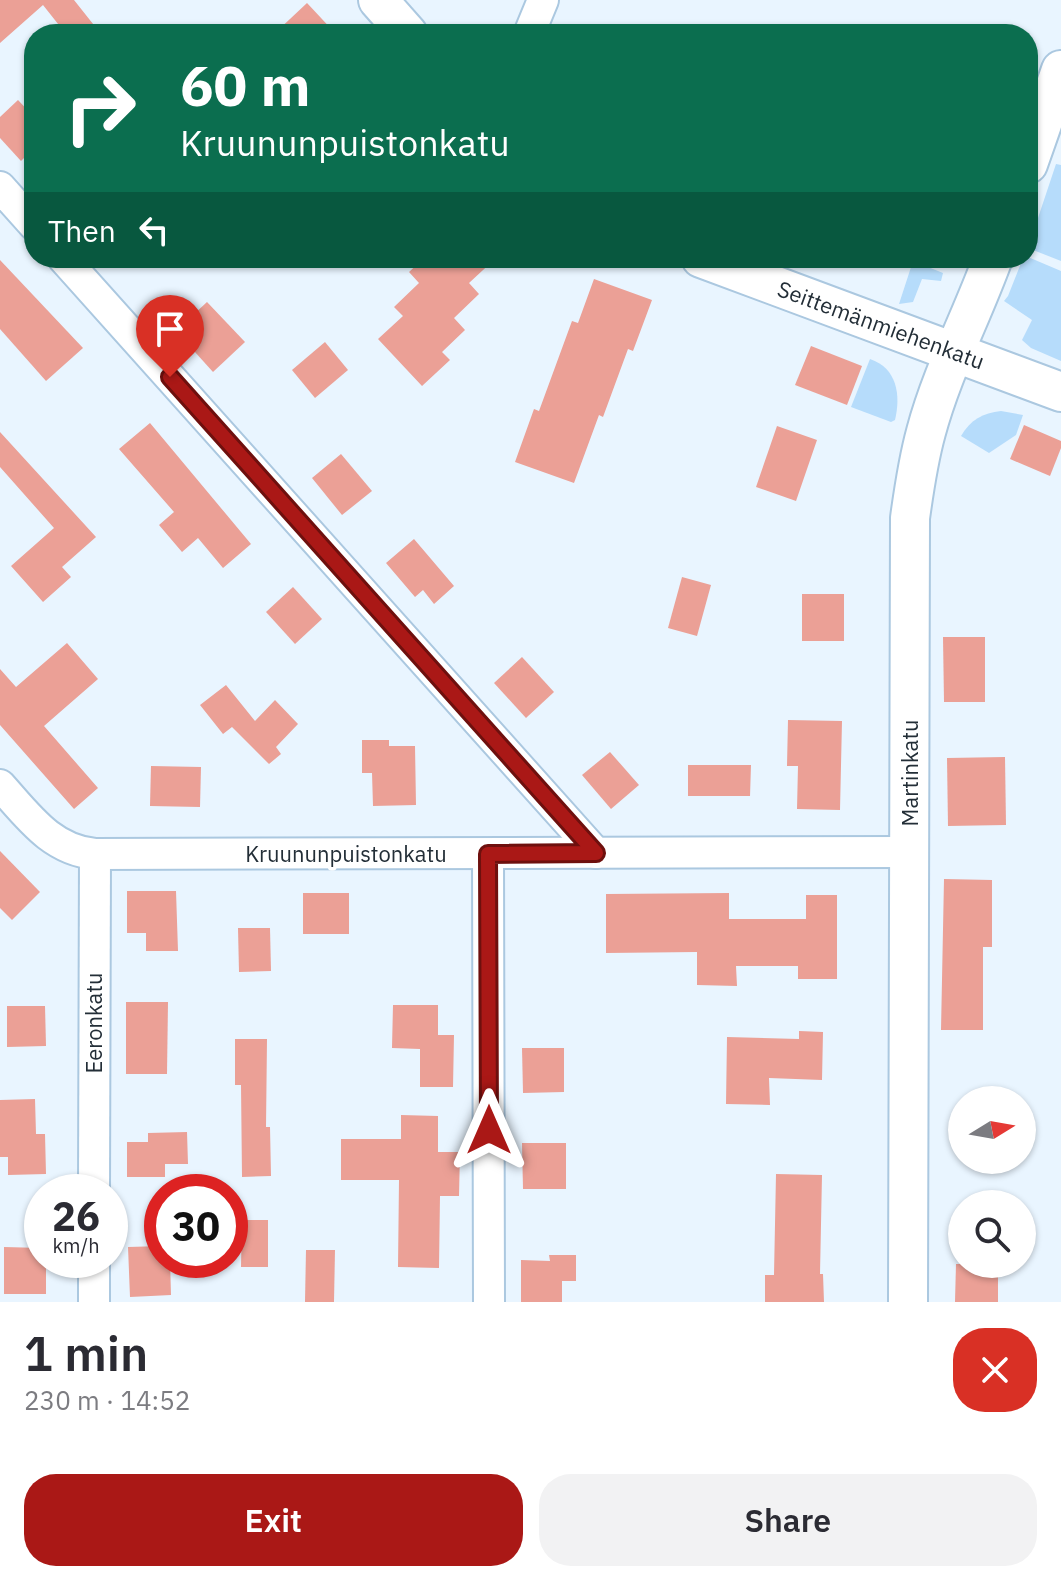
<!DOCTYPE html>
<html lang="en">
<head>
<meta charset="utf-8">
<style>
	:root { --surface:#fff; --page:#f2f2f3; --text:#2b2b33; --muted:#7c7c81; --accent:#aa1816 }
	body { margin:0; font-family:"IBM Plex Sans",sans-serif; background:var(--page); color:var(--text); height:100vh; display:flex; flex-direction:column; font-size:30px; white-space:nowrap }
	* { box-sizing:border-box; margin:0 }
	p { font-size:26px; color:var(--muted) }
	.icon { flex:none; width:44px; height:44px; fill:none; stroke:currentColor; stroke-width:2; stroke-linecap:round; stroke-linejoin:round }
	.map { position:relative; height:1302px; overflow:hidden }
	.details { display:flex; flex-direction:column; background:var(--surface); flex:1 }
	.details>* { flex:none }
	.top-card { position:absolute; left:24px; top:24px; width:1014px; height:244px; border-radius:32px; box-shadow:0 2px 6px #0004; background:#0b6e4f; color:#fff; overflow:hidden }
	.needle { width:52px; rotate:79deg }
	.tools { position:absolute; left:948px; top:1086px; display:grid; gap:16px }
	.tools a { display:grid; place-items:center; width:88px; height:88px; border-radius:50%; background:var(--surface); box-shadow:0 2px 6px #0004; font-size:40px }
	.speed { position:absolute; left:24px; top:1174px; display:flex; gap:16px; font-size:40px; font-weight:700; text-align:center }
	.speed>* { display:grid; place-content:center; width:104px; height:104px; border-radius:50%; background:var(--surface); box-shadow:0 2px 6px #0004; line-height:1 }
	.speed small { font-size:20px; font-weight:400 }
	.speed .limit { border:12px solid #d22; background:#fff; color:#111 }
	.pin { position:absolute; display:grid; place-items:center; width:68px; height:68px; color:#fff; margin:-82px -34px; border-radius:50% 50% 50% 0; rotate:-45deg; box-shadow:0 0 8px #0007 }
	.pin .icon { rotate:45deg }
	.me { position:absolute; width:88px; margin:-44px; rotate:0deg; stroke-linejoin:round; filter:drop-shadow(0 0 6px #0008) }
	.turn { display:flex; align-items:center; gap:28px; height:168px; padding:0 24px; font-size:36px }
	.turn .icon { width:104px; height:104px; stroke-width:2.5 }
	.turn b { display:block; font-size:56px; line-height:68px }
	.then { display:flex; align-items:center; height:76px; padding:0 24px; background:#0003; gap:16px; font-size:30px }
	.round { display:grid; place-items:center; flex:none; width:84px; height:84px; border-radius:32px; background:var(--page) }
	.head { display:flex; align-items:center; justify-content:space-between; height:136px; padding:0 24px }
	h1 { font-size:48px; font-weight:600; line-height:60px }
	.cta { display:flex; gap:16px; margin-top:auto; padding:16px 24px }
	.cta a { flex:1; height:92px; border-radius:32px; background:var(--accent); color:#fff; font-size:32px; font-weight:600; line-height:92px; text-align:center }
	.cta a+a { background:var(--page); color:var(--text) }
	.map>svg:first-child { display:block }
</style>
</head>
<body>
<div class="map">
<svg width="1061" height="1302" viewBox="0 0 1061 1302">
	<rect width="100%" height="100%" fill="#e9f5ff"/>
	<!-- green -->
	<g fill="#b6dcfb">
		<polygon points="1056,164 1061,165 1061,261 1028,248"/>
		<polygon points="1028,257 1061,271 1061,361 1031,348 1022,340 1032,320 1004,301 1008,296 1023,258"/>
		<polygon points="913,261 943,273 941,281 922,279 913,302 899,304"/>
		<path d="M 870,359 C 897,368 901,395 895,420 L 891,422 L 851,407 Z"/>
		<path d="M 1001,411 L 1023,415 L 1016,435 L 989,453 L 961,436 C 970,420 983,413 1001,411 Z"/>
	</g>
	<!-- building -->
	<g fill="#eba096">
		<polygon points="0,0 74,0 101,34 66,34 43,5 0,43"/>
		<polygon points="307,3 336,34 274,34"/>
		<polygon points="18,100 34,117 34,148 21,161 0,138 0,117"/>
		<polygon points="424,258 496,258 469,283 479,294 454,318 465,330 442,352 450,360 422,386 378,339 403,316 394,307 419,283 409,272"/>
		<polygon points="0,260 83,348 46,381 0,329"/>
		<polygon points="594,279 652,300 633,351 628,349 603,417 599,415 574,483 515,462 534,409 539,411 572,321 578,323"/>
		<polygon points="207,302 245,342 213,372 176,331"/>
		<polygon points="325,342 348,370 315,398 292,370"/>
		<polygon points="811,346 862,366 847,405 795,385"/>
		<polygon points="150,423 251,544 223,568 198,538 182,552 159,525 174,512 119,449"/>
		<polygon points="1024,425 1061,441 1061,448 1050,476 1010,459"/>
		<polygon points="777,426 817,440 796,501 756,487"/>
		<polygon points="0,432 96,537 62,567 71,577 43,602 11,566 54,528 0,467"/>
		<polygon points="341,454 372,491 342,515 312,478"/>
		<polygon points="414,539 454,586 434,604 423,590 415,597 386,563"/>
		<polygon points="682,577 711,585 697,636 668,628"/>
		<polygon points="293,587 322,619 295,644 266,612"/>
		<rect x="802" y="594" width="42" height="47"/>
		<polygon points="943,637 985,637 985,702 944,702"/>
		<polygon points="67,643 98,679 44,726 98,788 74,809 0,725 0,669 16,687"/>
		<polygon points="522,657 554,692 526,718 494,683"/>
		<polygon points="226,685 255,721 275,700 298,724 276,747 281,754 269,764 232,727 223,734 200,705"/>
		<polygon points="788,720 842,721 840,810 797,809 798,766 787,766"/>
		<polygon points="362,740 389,740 389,746 415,746 416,805 373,806 372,773 362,773"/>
		<polygon points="610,752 639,785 611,809 582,775"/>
		<polygon points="1005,757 1006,825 948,826 947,758"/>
		<polygon points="688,765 751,765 750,796 688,796"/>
		<polygon points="151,766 201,767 200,807 150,806"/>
		<polygon points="0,851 40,892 12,920 0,908"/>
		<polygon points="944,879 992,880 992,947 983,947 983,1030 941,1030"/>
		<polygon points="127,891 176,891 178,951 146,951 146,933 127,933"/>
		<rect x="303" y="893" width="46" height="41"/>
		<polygon points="729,893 729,919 806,919 806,895 837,895 837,979 798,979 798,966 736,966 737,986 697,985 697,952 606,953 606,894"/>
		<polygon points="238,928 270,928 271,971 239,972"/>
		<polygon points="126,1002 168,1002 167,1074 126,1074"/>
		<polygon points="393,1005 438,1005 438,1035 454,1035 453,1087 420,1087 420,1049 392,1048"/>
		<polygon points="7,1006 45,1006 46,1046 7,1047"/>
		<polygon points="799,1031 823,1032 822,1080 769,1078 770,1105 726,1104 727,1037 799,1039"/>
		<polygon points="235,1039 267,1039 266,1127 270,1127 271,1176 242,1177 241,1085 235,1085"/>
		<polygon points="522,1048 564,1048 564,1092 523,1093"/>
		<polygon points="35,1099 36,1134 45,1134 46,1174 8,1175 8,1157 0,1157 0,1100"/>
		<polygon points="401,1115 438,1116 438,1152 460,1152 459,1196 440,1196 439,1268 398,1267 399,1180 341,1180 341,1139 401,1139"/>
		<polygon points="187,1132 188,1164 165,1164 165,1177 127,1177 127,1142 148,1142 148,1133"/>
		<polygon points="522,1143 566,1143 566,1189 523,1189"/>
		<polygon points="776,1174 822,1175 820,1274 823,1274 824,1302 765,1302 765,1275 774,1275"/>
		<polygon points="242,1220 268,1220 268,1267 241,1267"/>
		<polygon points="162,1246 162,1260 170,1260 171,1295 130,1297 128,1247"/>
		<polygon points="4,1247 42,1248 42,1260 46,1260 46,1294 4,1294"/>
		<polygon points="306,1250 335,1250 334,1302 305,1302"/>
		<polygon points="549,1255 576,1255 576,1281 562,1281 562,1302 521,1302 521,1260 550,1261"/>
		<polygon points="956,1264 998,1264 998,1302 955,1302"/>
	</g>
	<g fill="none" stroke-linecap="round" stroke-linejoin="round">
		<!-- minor casing -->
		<g stroke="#abc8e0" stroke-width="34">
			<g id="minor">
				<polyline points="529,34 543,0"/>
				<polyline points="0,187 34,225"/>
				<polyline points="63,258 596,853"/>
				<path d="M 0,785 C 28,816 51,850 95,854 L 911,852"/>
				<polyline points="488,854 489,1302"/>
				<polyline points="94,1192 95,854"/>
				<polyline points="94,1302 94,1260"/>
			</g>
		</g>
		<!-- tertiary casing -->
		<g stroke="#abc8e0" stroke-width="42">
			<g id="tertiary">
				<polyline points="378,0 408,34"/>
				<polyline points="1028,164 1061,70"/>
				<polyline points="701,258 1061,392"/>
				<path d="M 908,1302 L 910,518 C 914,489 918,461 926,432 C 942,372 972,316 993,258"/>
			</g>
		</g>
		<!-- minor -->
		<use href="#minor" stroke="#fff" stroke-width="30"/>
		<!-- tertiary -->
		<use href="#tertiary" stroke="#fff" stroke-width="38"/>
	</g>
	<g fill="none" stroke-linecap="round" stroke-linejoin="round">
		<!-- route casing -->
		<g stroke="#6e100e" stroke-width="20">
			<polyline id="route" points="170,377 596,853 488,854 489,1130"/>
		</g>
		<!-- route -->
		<use href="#route" stroke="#aa1816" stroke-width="14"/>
	</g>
	<g text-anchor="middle" stroke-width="7" stroke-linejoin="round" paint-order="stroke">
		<!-- street labels -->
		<g font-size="22" fill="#232e37" stroke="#fff">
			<text transform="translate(881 325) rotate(20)" y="8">Seittemänmiehenkatu</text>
			<text transform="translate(910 773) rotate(-90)" y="8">Martinkatu</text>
			<text x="346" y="862">Kruununpuistonkatu</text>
			<text transform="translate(94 1023) rotate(-90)" y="8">Eeronkatu</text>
		</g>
	</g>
</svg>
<div class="tools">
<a><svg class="needle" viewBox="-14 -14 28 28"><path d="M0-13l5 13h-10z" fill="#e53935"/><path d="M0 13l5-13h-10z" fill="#7c7c81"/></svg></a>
<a><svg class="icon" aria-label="search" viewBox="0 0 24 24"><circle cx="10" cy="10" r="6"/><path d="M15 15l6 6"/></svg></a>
</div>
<div class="speed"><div>26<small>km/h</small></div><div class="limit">30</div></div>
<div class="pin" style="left:170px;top:377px;background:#d93025"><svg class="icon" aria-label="arrive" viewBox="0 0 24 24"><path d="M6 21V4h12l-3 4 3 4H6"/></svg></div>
<svg class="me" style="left:489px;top:1130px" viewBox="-20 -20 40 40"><path d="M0-17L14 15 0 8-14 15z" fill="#aa1816" stroke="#fff" stroke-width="4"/></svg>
<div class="top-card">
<div class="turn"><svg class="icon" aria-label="right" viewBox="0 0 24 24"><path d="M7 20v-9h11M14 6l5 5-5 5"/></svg><div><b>60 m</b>Kruununpuistonkatu</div></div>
<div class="then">Then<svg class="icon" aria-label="left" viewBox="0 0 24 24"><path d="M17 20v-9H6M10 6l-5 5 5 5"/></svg></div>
</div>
</div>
<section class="details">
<div class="head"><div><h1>1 min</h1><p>230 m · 14:52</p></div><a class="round" style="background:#d93025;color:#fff"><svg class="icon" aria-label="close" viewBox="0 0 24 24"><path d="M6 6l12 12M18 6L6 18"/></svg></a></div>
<div class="cta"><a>Exit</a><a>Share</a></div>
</section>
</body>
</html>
